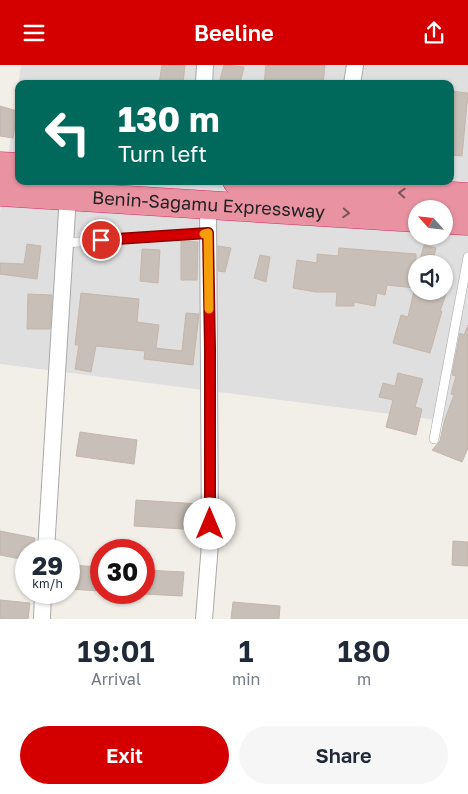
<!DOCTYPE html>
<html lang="en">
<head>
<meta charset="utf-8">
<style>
	:root { --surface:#fff; --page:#f6f6f7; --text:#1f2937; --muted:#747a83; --accent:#d40000 }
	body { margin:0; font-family:"Golos Text",sans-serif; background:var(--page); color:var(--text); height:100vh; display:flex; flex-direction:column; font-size:19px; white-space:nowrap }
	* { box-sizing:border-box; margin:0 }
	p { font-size:16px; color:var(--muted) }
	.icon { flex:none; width:28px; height:28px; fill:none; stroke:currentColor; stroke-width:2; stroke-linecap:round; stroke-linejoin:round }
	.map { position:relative; height:554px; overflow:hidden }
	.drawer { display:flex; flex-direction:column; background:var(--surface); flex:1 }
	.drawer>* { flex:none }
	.hud { position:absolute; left:15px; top:15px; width:439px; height:105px; border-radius:10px; box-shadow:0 1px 4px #0004; background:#00695c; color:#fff; overflow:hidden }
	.needle { width:32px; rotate:297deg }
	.controls { position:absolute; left:408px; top:135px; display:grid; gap:10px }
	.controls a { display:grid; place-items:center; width:45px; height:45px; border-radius:50%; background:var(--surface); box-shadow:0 1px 4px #0004; font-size:25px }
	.speed { position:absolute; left:15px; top:474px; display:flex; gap:10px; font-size:25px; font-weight:700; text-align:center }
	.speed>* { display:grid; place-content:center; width:65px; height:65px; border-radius:50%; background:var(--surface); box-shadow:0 1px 4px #0004; line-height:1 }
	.speed small { font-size:12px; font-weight:400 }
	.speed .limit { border:8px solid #d22; background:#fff; color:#111 }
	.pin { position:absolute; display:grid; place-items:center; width:42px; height:42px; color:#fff; margin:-21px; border:2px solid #fff; border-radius:50%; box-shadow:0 1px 5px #0007 }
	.me { position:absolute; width:55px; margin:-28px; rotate:0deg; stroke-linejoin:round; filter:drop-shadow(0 0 4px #0008) }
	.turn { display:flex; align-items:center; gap:18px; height:105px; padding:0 20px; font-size:22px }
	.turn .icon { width:65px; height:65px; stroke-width:2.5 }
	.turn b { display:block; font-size:35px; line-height:42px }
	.eta { display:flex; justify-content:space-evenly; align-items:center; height:85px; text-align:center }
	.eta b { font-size:30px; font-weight:600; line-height:35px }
	.primary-button { display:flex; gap:10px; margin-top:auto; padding:10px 20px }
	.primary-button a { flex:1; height:58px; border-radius:30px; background:var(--accent); color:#fff; font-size:20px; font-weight:600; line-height:58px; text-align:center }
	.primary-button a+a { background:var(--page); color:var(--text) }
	header { display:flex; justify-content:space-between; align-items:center; height:65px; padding:0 20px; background:var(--accent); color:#fff; font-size:22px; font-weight:600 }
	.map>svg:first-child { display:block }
</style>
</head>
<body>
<header><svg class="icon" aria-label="menu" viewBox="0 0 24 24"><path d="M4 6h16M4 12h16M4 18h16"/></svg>Beeline<svg class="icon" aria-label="share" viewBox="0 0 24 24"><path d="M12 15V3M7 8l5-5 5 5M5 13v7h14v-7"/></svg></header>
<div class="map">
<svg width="468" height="554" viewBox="0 0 468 554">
	<rect width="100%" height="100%" fill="#f2efe9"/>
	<!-- residential -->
	<path fill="#e0dfdf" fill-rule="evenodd" d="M 21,0 L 468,0 L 468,359 L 0,299 L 0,148 ZM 19,19 L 450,19 L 450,116 L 19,116 ZM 416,144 L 444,144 L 444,171 L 416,171 ZM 416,199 L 444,199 L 444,226 L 416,226 Z"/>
	<!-- building -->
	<g fill="#c7bfb8" stroke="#c4b6ab">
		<polygon points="162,0 185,0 183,19 159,19"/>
		<polygon points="224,0 244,2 240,19 219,19"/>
		<polygon points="266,0 325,0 323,19 264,19"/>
		<polygon points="450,26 468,28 462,91 450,90"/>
		<polygon points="0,41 17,46 13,73 0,71"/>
		<polygon points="181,176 198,177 197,215 181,215"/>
		<polygon points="27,179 41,181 37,214 0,209 0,198 24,199"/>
		<polygon points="424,180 436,183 432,199 419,199"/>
		<polygon points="218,181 231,183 225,207 218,206"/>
		<polygon points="339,183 416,189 416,223 387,220 385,230 377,228 375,241 354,237 354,241 336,241 337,227 316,227 293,223 297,195 317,198 317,189 338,191"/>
		<polygon points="142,184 160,185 158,218 140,216"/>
		<polygon points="260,190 270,192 266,217 254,213"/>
		<polygon points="414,226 447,226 440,246 442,246 430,288 393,278 401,250 408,252"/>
		<polygon points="81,228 139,234 137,257 159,260 156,283 182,286 186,248 199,249 193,300 144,294 145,286 96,281 91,307 75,304 79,280 75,280"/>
		<polygon points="28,229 52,230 50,264 27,264"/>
		<polygon points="468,260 468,383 462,397 432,385 440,376 444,357 454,330 451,329 456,311 452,310 460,268 464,270"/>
		<polygon points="398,308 423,314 415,342 422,344 416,370 386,362 393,335 379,332 383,318 395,321"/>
		<polygon points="80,367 137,375 134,399 76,391"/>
		<polygon points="136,435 200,439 200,465 134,461"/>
		<polygon points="0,466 35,473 33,485 26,485 26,495 0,490"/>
		<polygon points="453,476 468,477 468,501 452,500"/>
		<polygon points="69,500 101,502 101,526 69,524"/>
		<polygon points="144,505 184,507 182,531 144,529"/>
		<polygon points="0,535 30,538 28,554 0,554"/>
		<polygon points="233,537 280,541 279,554 231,554"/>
	</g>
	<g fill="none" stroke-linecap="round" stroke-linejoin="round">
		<!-- lane casing -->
		<g stroke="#a9a9a9" stroke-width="10">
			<g id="lane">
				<polyline points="65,178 208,168"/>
				<polyline points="434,374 468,192"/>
			</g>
		</g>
		<!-- street casing -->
		<g stroke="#a9a9a9" stroke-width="18">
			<g id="street">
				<polyline points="204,19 205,0"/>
				<polyline points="352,19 355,0"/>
				<polyline points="46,485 68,130"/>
				<polyline points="42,554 43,528"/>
				<polyline points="204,554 210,479 208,139"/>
			</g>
		</g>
		<!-- highway casing -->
		<g stroke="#dc2a67" stroke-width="29">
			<g id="highway">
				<polyline points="0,101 19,102"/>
				<polyline points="237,116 468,132"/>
				<path id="s1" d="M 0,127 L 416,153"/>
				<polyline points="444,155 468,156"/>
			</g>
		</g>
		<!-- lane -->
		<use href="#lane" stroke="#fff" stroke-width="9"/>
		<!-- street -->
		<use href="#street" stroke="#fff" stroke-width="16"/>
		<!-- highway -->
		<use href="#highway" stroke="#e892a2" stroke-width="28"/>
	</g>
	<!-- one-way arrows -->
	<defs><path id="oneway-chevron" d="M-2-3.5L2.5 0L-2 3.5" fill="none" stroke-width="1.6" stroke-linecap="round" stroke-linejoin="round" transform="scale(1.25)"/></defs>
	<g stroke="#7b545c">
		<use href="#oneway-chevron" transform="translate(402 128) rotate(-177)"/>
		<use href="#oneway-chevron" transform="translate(346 148) rotate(4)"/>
	</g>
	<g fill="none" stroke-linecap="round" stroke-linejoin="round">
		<!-- route casing -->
		<g stroke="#8a0000" stroke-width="12">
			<polyline id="route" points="101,175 208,168 210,283 210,459"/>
		</g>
		<!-- route -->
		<use href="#route" stroke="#d40000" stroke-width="9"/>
		<!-- slow -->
		<polyline stroke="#f59e0b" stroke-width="9" points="204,169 208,168 209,244"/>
	</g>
	<g text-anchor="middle" stroke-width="4" stroke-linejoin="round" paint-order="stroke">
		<!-- street labels -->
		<g font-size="18" fill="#222" stroke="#fff">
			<text dy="6" stroke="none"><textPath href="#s1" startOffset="209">Benin-Sagamu Expressway</textPath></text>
		</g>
	</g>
</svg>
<div class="controls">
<a><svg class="needle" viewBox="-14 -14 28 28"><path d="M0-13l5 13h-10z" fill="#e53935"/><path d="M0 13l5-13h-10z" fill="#747a83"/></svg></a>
<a><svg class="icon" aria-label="sound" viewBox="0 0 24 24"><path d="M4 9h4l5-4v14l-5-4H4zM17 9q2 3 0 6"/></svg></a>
</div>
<div class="speed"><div>29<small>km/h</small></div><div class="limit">30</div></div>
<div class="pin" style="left:101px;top:175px;background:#d93025"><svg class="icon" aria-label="arrive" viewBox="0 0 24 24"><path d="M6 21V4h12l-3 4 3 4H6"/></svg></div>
<svg class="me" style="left:210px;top:459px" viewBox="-20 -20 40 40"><circle r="19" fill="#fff"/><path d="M0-13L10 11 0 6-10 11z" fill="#d40000"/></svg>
<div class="hud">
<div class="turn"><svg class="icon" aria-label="left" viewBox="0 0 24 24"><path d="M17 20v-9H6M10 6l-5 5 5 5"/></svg><div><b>130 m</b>Turn left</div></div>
</div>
</div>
<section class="drawer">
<div class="eta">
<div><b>19:01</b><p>Arrival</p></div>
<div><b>1</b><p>min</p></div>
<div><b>180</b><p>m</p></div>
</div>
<div class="primary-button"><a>Exit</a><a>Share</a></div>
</section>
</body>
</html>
